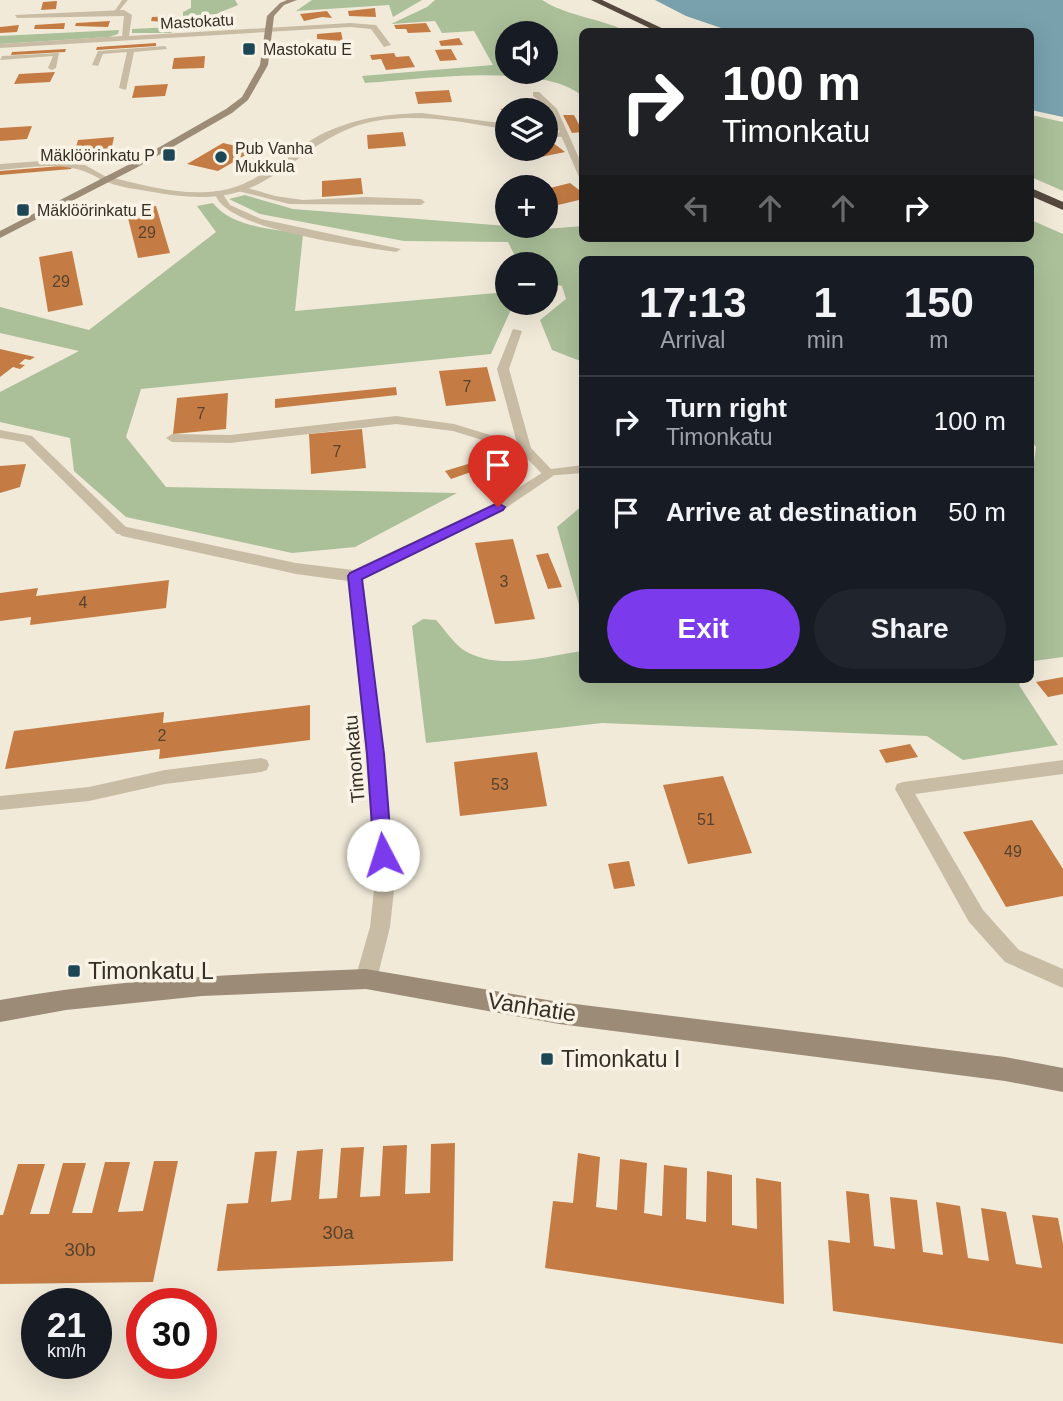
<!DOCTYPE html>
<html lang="en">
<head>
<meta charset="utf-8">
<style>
	:root { --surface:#171b24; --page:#20242c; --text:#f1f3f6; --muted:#9ea1a6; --line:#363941; --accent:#7c3aed }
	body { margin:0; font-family:Helvetica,sans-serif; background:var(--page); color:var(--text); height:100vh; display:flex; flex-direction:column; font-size:26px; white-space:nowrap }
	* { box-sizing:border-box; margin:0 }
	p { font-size:23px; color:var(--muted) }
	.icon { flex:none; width:38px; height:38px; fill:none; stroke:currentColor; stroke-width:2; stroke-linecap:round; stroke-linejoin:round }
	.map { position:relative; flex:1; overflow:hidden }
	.details { position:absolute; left:579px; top:256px; width:455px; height:427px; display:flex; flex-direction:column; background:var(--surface); border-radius:10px; box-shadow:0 7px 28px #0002 }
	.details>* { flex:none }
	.hud { position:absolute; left:579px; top:28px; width:455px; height:214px; border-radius:10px; box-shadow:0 7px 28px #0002; background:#202124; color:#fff; overflow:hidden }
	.tools { position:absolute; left:495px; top:21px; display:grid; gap:14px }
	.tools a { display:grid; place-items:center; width:63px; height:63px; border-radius:50%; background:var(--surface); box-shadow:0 7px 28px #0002; font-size:35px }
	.speed { position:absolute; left:21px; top:1288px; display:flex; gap:14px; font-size:35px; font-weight:700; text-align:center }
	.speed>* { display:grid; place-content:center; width:91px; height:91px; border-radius:50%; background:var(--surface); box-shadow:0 7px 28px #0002; line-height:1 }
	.speed small { font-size:18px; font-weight:400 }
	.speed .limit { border:10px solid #d22; background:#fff; color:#111 }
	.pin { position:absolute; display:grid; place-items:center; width:60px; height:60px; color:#fff; margin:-72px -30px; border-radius:50% 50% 50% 0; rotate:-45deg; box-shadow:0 0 7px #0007 }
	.pin .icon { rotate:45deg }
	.me { position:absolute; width:77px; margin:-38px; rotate:355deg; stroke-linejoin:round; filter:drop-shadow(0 0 5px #0008) }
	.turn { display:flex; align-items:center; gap:24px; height:147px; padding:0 28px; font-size:32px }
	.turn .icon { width:91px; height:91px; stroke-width:2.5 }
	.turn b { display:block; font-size:49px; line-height:60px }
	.lanes { display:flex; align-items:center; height:66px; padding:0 28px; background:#0003; justify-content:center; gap:35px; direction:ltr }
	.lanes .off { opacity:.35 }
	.eta { display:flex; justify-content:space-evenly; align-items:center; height:119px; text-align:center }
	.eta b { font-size:42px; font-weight:700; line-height:49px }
	.primary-button { display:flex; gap:14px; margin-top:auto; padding:14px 28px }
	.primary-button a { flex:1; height:80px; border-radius:42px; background:var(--accent); color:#fff; font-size:28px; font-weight:700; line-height:80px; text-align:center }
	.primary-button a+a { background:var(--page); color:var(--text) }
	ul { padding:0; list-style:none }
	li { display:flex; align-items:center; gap:21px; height:91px; padding:0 28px; border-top:2px solid var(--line) }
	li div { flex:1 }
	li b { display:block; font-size:26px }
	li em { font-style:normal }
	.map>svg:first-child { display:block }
</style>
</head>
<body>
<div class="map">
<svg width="1063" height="1401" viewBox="0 0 1063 1401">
	<rect width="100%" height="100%" fill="#f1ead9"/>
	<!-- green -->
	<g fill="#abbf99" fill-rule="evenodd">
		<polygon points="191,0 235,0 238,5 170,33 132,33 132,29 172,27 183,23 183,12 191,8"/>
		<polygon points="312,0 422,0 393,17 389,5 296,11"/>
		<path d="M 435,0 L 542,0 C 567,16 599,18 626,31 L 583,32 L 583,97 C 546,61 416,80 365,83 L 362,76 L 493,65 L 474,31 L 442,33 L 435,21 L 391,24 L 427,7 ZM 508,33 L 546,33 L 546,72 L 508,72 Z"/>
		<polygon points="119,30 118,34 109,37 0,44 0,36"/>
		<polygon points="1031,115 1063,122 1063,191 1031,177"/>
		<polygon points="245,195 293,209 546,229 583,226 583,238 1031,238 1031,220 1063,234 1063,657 1034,661 1031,665 1031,485 1036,447 1031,440 1031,259 583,259 583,362 552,350 540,320 566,299 562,286 546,283 546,264 519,264 508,242 404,241 260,214 229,199"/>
		<path d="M 213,203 C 232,228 275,229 303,234 L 295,311 L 507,292 L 508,303 L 514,303 L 491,354 L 141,389 L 126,437 L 166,487 L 457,493 L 355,547 L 292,553 L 126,517 L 74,471 L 70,438 L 0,422 L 0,392 L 79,351 L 0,333 L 0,307 L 89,330 L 216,232 L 197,206 Z"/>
		<polygon points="583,505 583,619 557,527"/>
		<path d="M 423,619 L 436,620 C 444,629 453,642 462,649 C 497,672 545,656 583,651 L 583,679 L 1023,679 L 1019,685 L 1058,745 L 963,760 L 927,736 L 602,723 L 426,743 L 412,626 Z"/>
	</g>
	<!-- water -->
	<polygon fill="#78a1ad" points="655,0 1063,0 1063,117 1031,110 1031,32 730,31 686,16"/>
	<!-- building -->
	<g fill="#c47c44">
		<polygon points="57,1 56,9 41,10 43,2"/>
		<polygon points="375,8 376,17 349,16 348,11"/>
		<polygon points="327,11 332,18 322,17 304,21 300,14"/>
		<polygon points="177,16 177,23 151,21 152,17"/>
		<polygon points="110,21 108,27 75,26 76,23"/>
		<polygon points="65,23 64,29 34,29 35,25"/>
		<polygon points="426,23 431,32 408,33 406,29 396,29 394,25"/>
		<polygon points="19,25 17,32 0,33 0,27"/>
		<polygon points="341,32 343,41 317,39 317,34"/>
		<polygon points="459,38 463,45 441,46 439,41"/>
		<polygon points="156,43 156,46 96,50 97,47"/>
		<polygon points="338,47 338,50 345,50 346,56 321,57 321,51"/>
		<polygon points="66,49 65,52 11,55 12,52"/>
		<polygon points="451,49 457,60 440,61 435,50"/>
		<polygon points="394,53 396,57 409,56 415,67 386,70 381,59 372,60 370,55"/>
		<polygon points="205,56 204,68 172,69 174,58"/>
		<polygon points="55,72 50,82 14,84 19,74"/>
		<polygon points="168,84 165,96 132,98 135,86"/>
		<polygon points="449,90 452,102 418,104 415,92"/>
		<polygon points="532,103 541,110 508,110 508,114 500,109"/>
		<polygon points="563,115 574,115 583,132 572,133"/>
		<polygon points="32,126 27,139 0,141 0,128"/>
		<polygon points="403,132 406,146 368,149 367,135"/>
		<polygon points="114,137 111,151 74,154 78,140"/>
		<polygon points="548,139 565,152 531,159 519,149 546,149 546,140"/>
		<polygon points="223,143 254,150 218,171 187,164"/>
		<polygon points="73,165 71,169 0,175 0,171"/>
		<polygon points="361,178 363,194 322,197 322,181"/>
		<polygon points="570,183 583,193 583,199 554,206 546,200 546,189"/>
		<polygon points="156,206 170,253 138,258 126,210"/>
		<polygon points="72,251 83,305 48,312 39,257"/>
		<polygon points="0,349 35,357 30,360 25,359 19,364 25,365 20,369 13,367 0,377"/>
		<polygon points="487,367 496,401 446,406 439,371"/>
		<polygon points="396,387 397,395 275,408 275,399"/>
		<polygon points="228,393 226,429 173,434 177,398"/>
		<polygon points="362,429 366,468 311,474 309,434"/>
		<polygon points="26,464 20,487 0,493 0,466"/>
		<polygon points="468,464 474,471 451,479 445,471"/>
		<polygon points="513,539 535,619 495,624 475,543"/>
		<polygon points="548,553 562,587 548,589 536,555"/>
		<polygon points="169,580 166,608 30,625 31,617 0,621 0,593 38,588 36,596"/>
		<polygon points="1063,677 1063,694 1048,697 1036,682"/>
		<polygon points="310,705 310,740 159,759 160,749 5,769 14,731 164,712 163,723"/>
		<polygon points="910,744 918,757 886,763 879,750"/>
		<polygon points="537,752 547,806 460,816 454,762"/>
		<polygon points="723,776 752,853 688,864 663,785"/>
		<polygon points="1032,820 1063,869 1063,896 1006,907 963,832"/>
		<polygon points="629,861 635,886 614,889 608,864"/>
		<polygon points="455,1143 453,1261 217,1271 227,1204 248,1203 255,1152 277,1151 271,1202 291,1200 297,1151 323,1149 319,1199 337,1198 341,1148 364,1147 360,1197 380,1196 383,1146 407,1145 405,1194 430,1193 431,1144"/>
		<polygon points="578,1153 600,1157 596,1207 617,1210 620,1159 647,1163 644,1213 662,1216 664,1165 687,1168 686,1219 706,1222 707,1171 732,1175 732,1225 757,1229 756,1178 781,1182 784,1304 545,1268 553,1201 573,1203"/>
		<polygon points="154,1161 178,1161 153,1282 0,1284 0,1215 3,1215 18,1164 45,1164 30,1214 49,1214 63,1163 86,1163 72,1213 92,1213 105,1162 130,1162 118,1212 143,1211"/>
		<polygon points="846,1191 869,1194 874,1246 895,1249 890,1197 917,1200 923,1252 943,1255 936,1202 960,1206 968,1258 989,1261 981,1208 1006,1212 1016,1264 1042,1268 1032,1215 1058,1218 1063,1244 1063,1344 833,1311 828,1240 850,1243"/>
	</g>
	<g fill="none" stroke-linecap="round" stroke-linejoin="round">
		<!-- lane -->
		<g fill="#c9bca5" fill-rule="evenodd">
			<polygon points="122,0 128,0 118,12 114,12"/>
			<polygon points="165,46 167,49 134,52 126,90 119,88 127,52 103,54 98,66 92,65 98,51"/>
			<polygon points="59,53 56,68 52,70 48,68 53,56 0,60 2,56"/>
			<polygon points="533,92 539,92 557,109 583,167 583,180 579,177 550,110 533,96"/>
			<path d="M 41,161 L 85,165 L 110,179 L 103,181 C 71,159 36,167 0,170 L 0,164 Z"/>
			<polygon points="241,186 275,196 303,200 366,197 421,199 425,202 421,205 289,204 238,191 238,187"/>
			<path d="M 215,191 L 221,191 L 230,205 L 261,219 L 401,249 L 396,252 C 363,247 216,229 215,191 Z"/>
			<polygon points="513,329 522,331 509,369 531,448 551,469 583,465 583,473 544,476 521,452 453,431 396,424 230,443 172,442 166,438 172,434 230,435 396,416 454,424 517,443 497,369"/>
			<polygon points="0,430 32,436 127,528 127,534 117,534 24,442 0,438"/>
			<polygon points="261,758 267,760 269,765 267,770 261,772 165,784 89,801 0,810 0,796 89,787 165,770"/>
			<polygon points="1063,760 1063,774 915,794 983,910 1019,950 1063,969 1063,988 1005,962 969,922 895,789 897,784 903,782"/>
		</g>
		<!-- street -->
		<g fill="#c9bca5" fill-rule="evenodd">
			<polygon points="124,10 132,15 129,36 350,23 376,25 391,45 384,47 371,29 350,27 0,48 0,44 122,36 124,16 17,18 15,15"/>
			<path d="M 422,113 L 508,124 L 508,130 C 460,121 406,111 359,125 C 321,137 296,164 262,182 C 229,201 189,199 153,192 C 137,189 114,187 101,179 L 106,176 C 147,186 196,201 238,186 C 263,177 283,158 305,144 C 341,120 380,114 422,113 Z"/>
			<polygon points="546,130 567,134 563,137 546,136"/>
			<polygon points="548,469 555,473 553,476 503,510 363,579 384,754 395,881 390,927 377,979 374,986 366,989 358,986 355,979 370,927 375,881 366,754 348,581 296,574 122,536 115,531 122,526 296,563 353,570 493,504"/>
		</g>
		<!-- secondary -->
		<g fill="#9c8c77" fill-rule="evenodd">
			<polygon points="287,0 297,0 284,5 274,16 268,65 248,100 232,113 136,168 0,238 0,231 130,164 226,109 242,97 260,65 267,16 280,3"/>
			<path d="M 366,969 L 559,1002 L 1005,1057 L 1063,1068 L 1063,1092 L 1005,1081 L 559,1024 L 366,989 L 202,996 L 66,1010 L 0,1022 L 0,1000 C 121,978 243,974 366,969 Z"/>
		</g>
		<!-- highway -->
		<g fill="#55493e" fill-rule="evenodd">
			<polygon points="591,0 602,0 670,32 658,32"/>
			<polygon points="1031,188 1063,202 1063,210 1031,196"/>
		</g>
	</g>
	<!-- route -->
	<polygon fill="#7c3aed" stroke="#51269a" stroke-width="2" points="498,503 505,507 503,510 362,579 384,754 392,855 390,861 383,863 377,861 374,855 367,754 348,576 350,573"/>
	<!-- markers -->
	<g fill="#1d4755" stroke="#f9f3e5" stroke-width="2.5">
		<rect x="242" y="42" width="14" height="14" rx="3.5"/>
		<rect x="162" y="148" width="14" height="14" rx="3.5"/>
		<circle cx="221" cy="157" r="7"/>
		<rect x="16" y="203" width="14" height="14" rx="3.5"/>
		<rect x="67" y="964" width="14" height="14" rx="3.5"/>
		<rect x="540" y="1052" width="14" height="14" rx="3.5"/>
	</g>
	<g text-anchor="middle" stroke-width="7" stroke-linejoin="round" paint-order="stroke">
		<!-- far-street labels -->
		<g font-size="16" fill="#342e26" stroke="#f9f3e5">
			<text transform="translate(197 21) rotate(-3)" y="6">Mastokatu</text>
		</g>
		<!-- far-poi labels -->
		<g font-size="16" fill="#342e26" stroke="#f9f3e5" text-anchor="start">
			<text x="263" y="55">Mastokatu E</text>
			<text x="235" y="154">Pub Vanha<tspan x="235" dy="18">Mukkula</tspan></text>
			<text x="155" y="161" text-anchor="end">Mäklöörinkatu P</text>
			<text x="37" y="216">Mäklöörinkatu E</text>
		</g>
		<!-- number labels -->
		<g font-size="16" fill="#58422e">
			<text x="147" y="238">29</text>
			<text x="61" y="287">29</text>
			<text x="467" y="392">7</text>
			<text x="201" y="419">7</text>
			<text x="337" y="457">7</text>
			<text x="504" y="587">3</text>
			<text x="83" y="608">4</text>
			<text x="162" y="741">2</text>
			<text x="500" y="790">53</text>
			<text x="706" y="825">51</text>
			<text x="1013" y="857">49</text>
		</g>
		<!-- street labels -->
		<g font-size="19" fill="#342e26" stroke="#f9f3e5">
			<text transform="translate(354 759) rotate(-95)" y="7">Timonkatu</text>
		</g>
		<!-- near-number labels -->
		<g font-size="19" fill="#58422e">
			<text x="338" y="1239">30a</text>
			<text x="80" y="1256">30b</text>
		</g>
		<!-- near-poi labels -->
		<g font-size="23" fill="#342e26" stroke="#f9f3e5" text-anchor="start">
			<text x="88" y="979">Timonkatu L</text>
			<text x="561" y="1067">Timonkatu I</text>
		</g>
		<!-- near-street labels -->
		<g font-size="23" fill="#342e26" stroke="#f9f3e5">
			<text transform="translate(532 1007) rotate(9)" y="8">Vanhatie</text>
		</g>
	</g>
</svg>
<div class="tools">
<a><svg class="icon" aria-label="sound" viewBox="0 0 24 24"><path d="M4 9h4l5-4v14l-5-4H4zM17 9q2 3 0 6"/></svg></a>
<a><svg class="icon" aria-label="layers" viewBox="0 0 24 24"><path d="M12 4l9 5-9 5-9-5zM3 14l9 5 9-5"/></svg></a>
<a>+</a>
<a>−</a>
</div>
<div class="speed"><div>21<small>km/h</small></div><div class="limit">30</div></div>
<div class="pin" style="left:498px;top:507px;background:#d93025"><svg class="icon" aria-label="arrive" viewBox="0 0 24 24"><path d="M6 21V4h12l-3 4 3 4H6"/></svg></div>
<svg class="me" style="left:383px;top:855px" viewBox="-20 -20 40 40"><circle r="19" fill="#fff"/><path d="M0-13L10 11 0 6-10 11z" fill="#7c3aed"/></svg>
<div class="hud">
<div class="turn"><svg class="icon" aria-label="right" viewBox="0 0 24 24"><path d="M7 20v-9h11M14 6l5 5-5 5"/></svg><div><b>100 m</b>Timonkatu</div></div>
<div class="lanes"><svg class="icon off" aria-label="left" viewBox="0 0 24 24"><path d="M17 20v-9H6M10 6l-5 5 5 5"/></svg><svg class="icon off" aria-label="ahead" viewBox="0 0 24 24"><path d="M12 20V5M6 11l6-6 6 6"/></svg><svg class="icon off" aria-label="ahead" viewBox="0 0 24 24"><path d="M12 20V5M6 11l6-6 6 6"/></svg><svg class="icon" aria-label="right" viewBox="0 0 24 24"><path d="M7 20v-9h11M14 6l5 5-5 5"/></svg></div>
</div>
<section class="details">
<div class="eta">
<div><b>17:13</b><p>Arrival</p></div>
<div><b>1</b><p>min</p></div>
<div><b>150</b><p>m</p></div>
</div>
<ul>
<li><svg class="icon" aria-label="right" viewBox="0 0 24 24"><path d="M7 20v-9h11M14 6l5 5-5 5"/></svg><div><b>Turn right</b><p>Timonkatu</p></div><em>100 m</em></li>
<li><svg class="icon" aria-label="arrive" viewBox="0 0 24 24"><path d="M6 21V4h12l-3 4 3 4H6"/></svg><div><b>Arrive at destination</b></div><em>50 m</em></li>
</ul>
<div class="primary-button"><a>Exit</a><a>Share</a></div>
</section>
</div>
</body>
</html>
